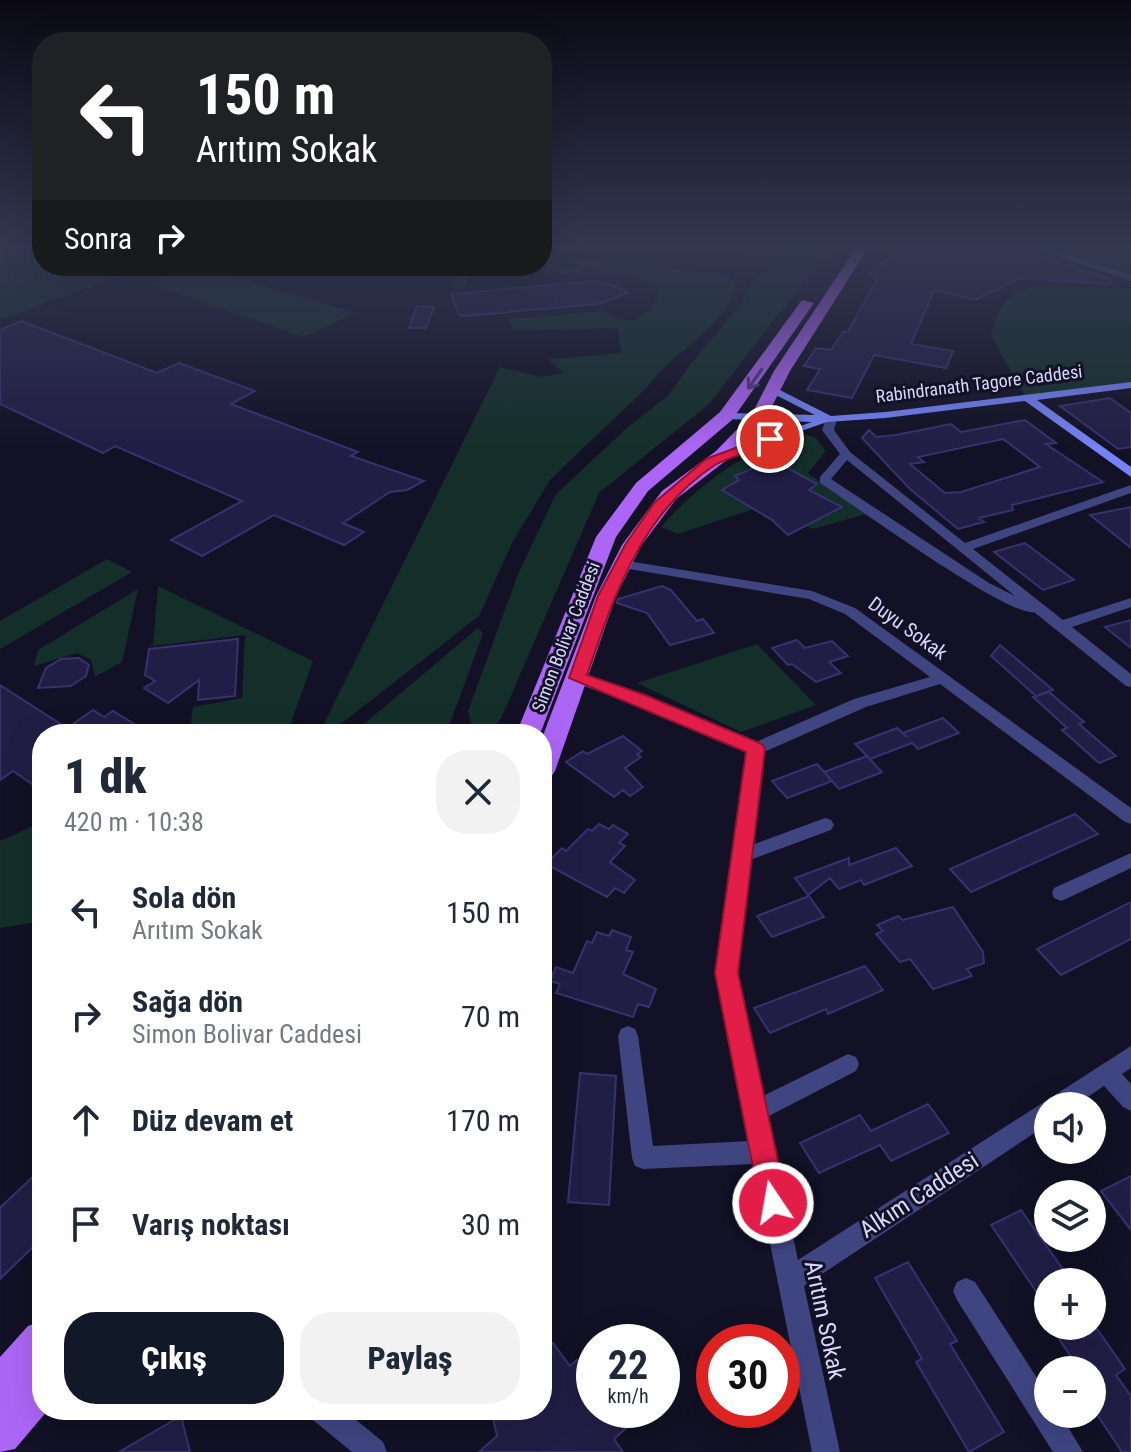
<!DOCTYPE html>
<html lang="tr">
<head>
<meta charset="utf-8">
<style>
	:root { --surface:#fff; --page:#f2f2f3; --text:#1f2937; --muted:#747a83; --accent:#111827 }
	body { margin:0; font-family:"Roboto Condensed",sans-serif; background:var(--page); color:var(--text); height:100vh; display:flex; flex-direction:column; font-size:30px; white-space:nowrap }
	* { box-sizing:border-box; margin:0 }
	p { font-size:26px; color:var(--muted) }
	.icon { flex:none; width:44px; height:44px; fill:none; stroke:currentColor; stroke-width:2; stroke-linecap:round; stroke-linejoin:round }
	.map { position:relative; flex:1; overflow:hidden }
	.details { position:absolute; left:32px; top:724px; width:520px; height:696px; display:flex; flex-direction:column; background:var(--surface); border-radius:32px; box-shadow:0 8px 32px #0002 }
	.details>* { flex:none }
	.banner { position:absolute; left:32px; top:32px; width:520px; height:244px; border-radius:32px; box-shadow:0 8px 32px #0002; background:#202124; color:#fff; overflow:hidden }
	.controls { position:absolute; left:1034px; top:1092px; display:grid; gap:16px }
	.controls a { display:grid; place-items:center; width:72px; height:72px; border-radius:50%; background:var(--surface); box-shadow:0 8px 32px #0002; font-size:40px }
	.speed { position:absolute; left:576px; top:1324px; display:flex; gap:16px; font-size:40px; font-weight:700; text-align:center }
	.speed>* { display:grid; place-content:center; width:104px; height:104px; border-radius:50%; background:var(--surface); box-shadow:0 8px 32px #0002; line-height:1 }
	.speed small { font-size:20px; font-weight:400 }
	.speed .limit { border:12px solid #d22; background:#fff; color:#111 }
	.pin { position:absolute; display:grid; place-items:center; width:68px; height:68px; color:#fff; margin:-34px; border:4px solid #fff; border-radius:50%; box-shadow:0 2px 8px #0007 }
	.me { position:absolute; width:88px; margin:-44px; rotate:348deg; stroke-linejoin:round; filter:drop-shadow(0 0 6px #0008) }
	.turn { display:flex; align-items:center; gap:28px; height:168px; padding:0 32px; font-size:36px }
	.turn .icon { width:104px; height:104px; stroke-width:2.5 }
	.turn b { display:block; font-size:56px; line-height:68px }
	.then { display:flex; align-items:center; height:76px; padding:0 32px; background:#0003; gap:16px; font-size:30px }
	.round { display:grid; place-items:center; flex:none; width:84px; height:84px; border-radius:32px; background:var(--page) }
	.head { display:flex; align-items:center; justify-content:space-between; height:136px; padding:0 32px }
	h1 { font-size:48px; font-weight:800; line-height:60px }
	.cta { display:flex; gap:16px; margin-top:auto; padding:16px 32px }
	.cta a { flex:1; height:92px; border-radius:32px; background:var(--accent); color:#fff; font-size:32px; font-weight:800; line-height:92px; text-align:center }
	.cta a+a { background:var(--page); color:var(--text) }
	ul { padding:0; list-style:none }
	li { display:flex; align-items:center; gap:24px; height:104px; padding:0 32px }
	li div { flex:1 }
	li b { display:block; font-size:30px }
	li em { font-style:normal }
	.map>svg:first-child { display:block }
</style>
</head>
<body>
<div class="map">
<svg width="1131" height="1452" viewBox="0 0 1131 1452">
	<rect width="100%" height="100%" fill="#121125"/>
	<!-- green -->
	<g fill="#142f2a">
		<polygon points="0,245 42,245 42,266 146,266 0,320"/>
		<polygon points="542,245 835,245 826,258"/>
		<polygon points="1069,245 1131,245 1131,278 1066,257"/>
		<path d="M 542,255 L 723,274 L 737,283 C 726,329 672,351 647,387 L 550,480 L 512,543 L 479,616 L 328,734 L 319,734 L 500,367 L 542,377 L 563,373 L 548,359 L 621,353 L 618,328 L 512,331 L 510,319 L 603,311 L 621,320 L 634,320 L 650,310 L 661,291 L 638,275 L 542,259 Z"/>
		<polygon points="781,263 818,263 709,404 599,493 503,714 492,734 473,734 468,711 518,574 556,494 628,427 668,396 689,366 742,303 754,279"/>
		<path d="M 542,264 L 587,269 C 569,281 545,271 526,269 C 508,267 487,273 469,274 L 467,286 L 450,287 L 466,266 Z"/>
		<polygon points="191,266 200,266 354,313 304,337 147,283"/>
		<path d="M 1043,286 L 1131,288 L 1131,385 L 1025,396 L 991,335 C 997,303 1011,289 1043,286 Z"/>
		<path d="M 804,434 L 816,438 L 826,451 L 808,473 L 866,514 L 813,529 L 763,506 L 678,534 L 661,527 C 698,484 748,448 804,434 Z"/>
		<polygon points="107,559 132,572 0,649 0,621"/>
		<polygon points="158,586 313,661 287,734 189,734 193,707 242,698 245,635 153,646"/>
		<polygon points="138,589 122,662 95,677 91,660 77,653 34,666 38,650"/>
		<polygon points="478,628 483,634 446,734 352,734"/>
		<polygon points="757,644 816,705 741,732 637,683"/>
		<polygon points="42,822 42,921 0,928 0,841"/>
	</g>
	<!-- building -->
	<g fill="#211e45" stroke="#36326f" stroke-width="2" fill-rule="evenodd">
		<polygon points="921,245 1004,245 1111,279 1110,284 1019,279 975,300 934,290 911,344 953,351 946,368 874,355 852,398 807,390 820,369 804,366 816,348 831,350 843,332 848,332 878,277 868,274 894,255"/>
		<polygon points="592,281 612,285 628,293 598,304 464,316 459,315 451,294"/>
		<polygon points="417,306 434,307 426,328 409,328"/>
		<polygon points="21,321 157,373 179,363 255,391 231,404 358,452 351,456 424,481 407,490 390,492 343,523 364,532 344,545 274,515 202,556 171,540 242,501 115,446 103,453 0,404 0,330"/>
		<polygon points="1110,398 1131,413 1131,447 1118,449 1060,406"/>
		<path d="M 1025,420 L 1056,443 L 1046,444 L 1103,482 L 1012,505 L 1013,510 L 979,518 L 984,522 L 958,529 L 910,489 L 862,438 L 869,430 L 876,437 L 896,435 L 951,424 L 961,432 ZM 1003,439 L 1040,467 L 961,492 L 945,493 L 910,464 L 924,462 L 918,457 Z"/>
		<polygon points="773,460 817,484 809,490 842,507 788,535 772,520 722,490 739,480 735,476"/>
		<polygon points="1131,507 1131,548 1090,515"/>
		<polygon points="1025,543 1074,580 1043,590 994,552"/>
		<polygon points="662,586 671,590 697,621 703,619 714,633 670,645 647,613 617,603 618,599"/>
		<polygon points="1131,620 1131,648 1105,627"/>
		<polygon points="238,639 235,696 198,700 199,680 168,703 144,688 155,681 145,675 149,649"/>
		<polygon points="797,640 805,648 832,641 848,656 829,662 841,673 816,682 792,664 788,665 772,648"/>
		<polygon points="1000,645 1053,690 1036,696 991,656"/>
		<polygon points="79,658 89,665 86,676 71,686 38,688 46,668 61,659"/>
		<polygon points="0,685 67,728 93,710 104,717 113,711 136,725 123,734 42,734 42,791 13,771 0,780"/>
		<polygon points="1049,692 1084,722 1079,724 1116,756 1099,763 1062,730 1067,728 1033,697"/>
		<polygon points="943,718 959,733 918,749 912,743 870,759 855,744 897,728 907,737 903,733"/>
		<polygon points="623,736 642,751 637,754 641,757 625,768 643,787 630,796 623,790 614,797 566,762 583,751 587,754"/>
		<polygon points="867,756 882,772 839,789 824,772"/>
		<polygon points="817,764 832,781 787,798 772,781"/>
		<polygon points="1075,814 1098,834 971,892 950,869"/>
		<polygon points="599,824 609,829 613,825 628,834 619,843 625,846 610,862 635,880 624,893 615,888 607,897 546,864 562,848 566,851 588,829 592,831"/>
		<polygon points="896,848 912,866 864,885 861,880 839,889 830,878 808,895 795,878 849,858 849,865"/>
		<polygon points="809,896 824,917 772,937 757,916"/>
		<polygon points="1131,902 1131,939 1061,975 1037,949"/>
		<polygon points="953,907 983,952 984,963 967,969 972,976 933,989 910,959 900,962 876,934 883,931 877,925 898,916 903,920"/>
		<polygon points="612,930 631,937 626,950 633,952 623,974 656,989 649,1007 638,1004 633,1017 556,993 560,984 550,981 556,967 573,973 587,941 592,943 597,932 609,936"/>
		<polygon points="865,966 883,990 828,1014 826,1009 770,1033 754,1008"/>
		<polygon points="580,1073 616,1076 609,1205 568,1202"/>
		<polygon points="928,1104 949,1133 891,1161 880,1145 819,1173 800,1143 860,1115 871,1131"/>
		<polygon points="42,1168 42,1238 0,1279 0,1208"/>
		<polygon points="1131,1176 1131,1230 1101,1191"/>
		<polygon points="1021,1210 1072,1282 1048,1282 1048,1309 991,1225"/>
		<polygon points="908,1262 957,1341 950,1344 1004,1432 969,1452 916,1362 922,1359 875,1278"/>
		<polygon points="1050,1326 1095,1326 1125,1369 1116,1375 1131,1396 1131,1452 1122,1452 1092,1407 1092,1370 1080,1370"/>
		<polygon points="553,1343 570,1366 577,1360 594,1384 594,1410 613,1410 626,1428 614,1439 623,1452 479,1452 497,1436 492,1414 504,1410 542,1410 542,1354"/>
		<polygon points="181,1416 190,1452 119,1452"/>
	</g>
	<g fill="none" stroke-linecap="round" stroke-linejoin="round">
		<!-- street -->
		<g fill="#3f4581" fill-rule="evenodd">
			<polygon points="1025,245 1039,245 1131,275 1131,281"/>
			<path d="M 827,417 L 837,419 L 834,430 L 850,452 L 965,543 L 1131,485 L 1131,493 L 973,549 L 1063,620 L 1131,598 L 1131,607 L 1072,627 L 1131,674 L 1131,687 L 1126,686 L 1034,612 C 1009,618 851,503 820,483 L 820,477 L 840,454 L 822,430 ZM 847,460 L 1015,596 L 989,583 L 831,479 Z"/>
			<polygon points="622,560 812,591 855,608 1131,808 1131,824 1125,822 940,684 866,707 764,752 752,845 825,818 831,820 834,825 831,830 750,860 736,973 763,1096 848,1054 856,1057 859,1064 856,1071 767,1117 798,1260 1131,1046 1131,1068 1122,1074 1131,1084 1131,1111 1123,1107 1104,1086 1074,1106 1048,1106 1048,1124 804,1286 840,1452 812,1452 754,1164 643,1169 635,1166 632,1158 618,1036 621,1029 628,1026 635,1029 638,1036 653,1146 750,1141 716,973 747,752 633,703 572,682 569,678 577,673 645,695 756,742 854,699 930,677 845,614 809,599 617,567 615,564"/>
			<polygon points="1131,853 1131,868 1068,898 1061,901 1054,898 1052,893 1054,888"/>
			<polygon points="966,1278 975,1282 1048,1395 1048,1414 1060,1414 1083,1452 1053,1452 957,1300 953,1291 957,1282"/>
			<polygon points="309,1410 344,1410 383,1442 387,1452 352,1452 313,1420"/>
		</g>
		<!-- secondary -->
		<polygon fill="#7583f6" fill-rule="evenodd" points="1131,382 1131,388 1037,400 1131,467 1131,477 1025,401 885,418 827,422 726,457 716,455 812,422 726,419 720,416 726,413 815,415 768,391 768,387 772,386 831,416 885,412"/>
		<!-- primary -->
		<g fill="#ac66f5" fill-rule="evenodd">
			<polygon points="858,245 870,245 790,371 765,420 728,459 676,499 641,546 616,596 555,771 551,777 542,780 542,738 596,596 622,545 662,491 716,451 752,414 774,371"/>
			<polygon points="802,300 814,303 732,420 648,491 616,537 540,734 516,734 596,537 636,483 720,412"/>
			<polygon points="42,1321 42,1410 48,1410 15,1449 0,1452 0,1357 28,1326"/>
		</g>
	</g>
	<!-- one-way arrows -->
	<defs><path id="oneway-shaft" d="M-6 0H5M1.5-3L5.5 0L1.5 3" fill="none" stroke-width="1.6" stroke-linecap="round" stroke-linejoin="round" transform="scale(2)"/></defs>
	<use stroke="#573783" href="#oneway-shaft" transform="translate(755 379) rotate(125)"/>
	<!-- sky -->
	<linearGradient id="sky" x2="0" y2="1"><stop stop-color="#0a0914"/><stop offset="0.55" stop-color="#333851"/><stop offset="1" stop-color="#333851" stop-opacity="0"/></linearGradient>
	<rect width="1131" height="449" fill="url(#sky)"/>
	<!-- route -->
	<path fill="#e11d48" stroke="#92132f" stroke-width="2" d="M 765,437 L 776,439 C 760,453 733,454 715,465 C 641,513 614,596 587,675 L 645,695 L 762,744 L 765,749 L 738,973 L 787,1203 L 783,1213 L 773,1216 L 764,1213 L 760,1203 L 715,973 L 746,752 L 569,678 L 598,596 L 625,545 L 654,503 L 706,459 Z"/>
	<g text-anchor="middle" stroke-width="6" stroke-linejoin="round" paint-order="stroke">
		<!-- far-street labels -->
		<g font-size="18" fill="#d8d8fc" stroke="#121125">
			<text transform="translate(979 384) rotate(-7)" y="6">Rabindranath Tagore Caddesi</text>
			<text transform="translate(566 637) rotate(-69)" y="6">Simon Bolivar Caddesi</text>
		</g>
		<!-- street labels -->
		<g font-size="20" fill="#d8d8fc" stroke="#121125">
			<text transform="translate(908 628) rotate(36)" y="7">Duyu Sokak</text>
		</g>
		<!-- near-street labels -->
		<g font-size="24" fill="#d8d8fc" stroke="#121125">
			<text transform="translate(919 1195) rotate(-33)" y="8">Alkım Caddesi</text>
			<text transform="translate(825 1320) rotate(78)" y="8">Arıtım Sokak</text>
		</g>
	</g>
</svg>
<div class="controls">
<a><svg class="icon" aria-label="sound" viewBox="0 0 24 24"><path d="M4 9h4l5-4v14l-5-4H4zM17 9q2 3 0 6"/></svg></a>
<a><svg class="icon" aria-label="layers" viewBox="0 0 24 24"><path d="M12 4l9 5-9 5-9-5zM3 14l9 5 9-5"/></svg></a>
<a>+</a>
<a>−</a>
</div>
<div class="speed"><div>22<small>km/h</small></div><div class="limit">30</div></div>
<div class="pin" style="left:770px;top:439px;background:#d93025"><svg class="icon" aria-label="arrive" viewBox="0 0 24 24"><path d="M6 21V4h12l-3 4 3 4H6"/></svg></div>
<svg class="me" style="left:773px;top:1203px" viewBox="-20 -20 40 40"><circle r="17" fill="#e11d48" stroke="#fff" stroke-width="3"/><path d="M0-11L8 9 0 5-8 9z" fill="#fff"/></svg>
<div class="banner">
<div class="turn"><svg class="icon" aria-label="left" viewBox="0 0 24 24"><path d="M17 20v-9H6M10 6l-5 5 5 5"/></svg><div><b>150 m</b>Arıtım Sokak</div></div>
<div class="then">Sonra<svg class="icon" aria-label="right" viewBox="0 0 24 24"><path d="M7 20v-9h11M14 6l5 5-5 5"/></svg></div>
</div>
<section class="details">
<div class="head"><div><h1>1 dk</h1><p>420 m · 10:38</p></div><a class="round"><svg class="icon" aria-label="close" viewBox="0 0 24 24"><path d="M6 6l12 12M18 6L6 18"/></svg></a></div>
<ul>
<li><svg class="icon" aria-label="left" viewBox="0 0 24 24"><path d="M17 20v-9H6M10 6l-5 5 5 5"/></svg><div><b>Sola dön</b><p>Arıtım Sokak</p></div><em>150 m</em></li>
<li><svg class="icon" aria-label="right" viewBox="0 0 24 24"><path d="M7 20v-9h11M14 6l5 5-5 5"/></svg><div><b>Sağa dön</b><p>Simon Bolivar Caddesi</p></div><em>70 m</em></li>
<li><svg class="icon" aria-label="ahead" viewBox="0 0 24 24"><path d="M12 20V5M6 11l6-6 6 6"/></svg><div><b>Düz devam et</b></div><em>170 m</em></li>
<li><svg class="icon" aria-label="arrive" viewBox="0 0 24 24"><path d="M6 21V4h12l-3 4 3 4H6"/></svg><div><b>Varış noktası</b></div><em>30 m</em></li>
</ul>
<div class="cta"><a>Çıkış</a><a>Paylaş</a></div>
</section>
</div>
</body>
</html>
